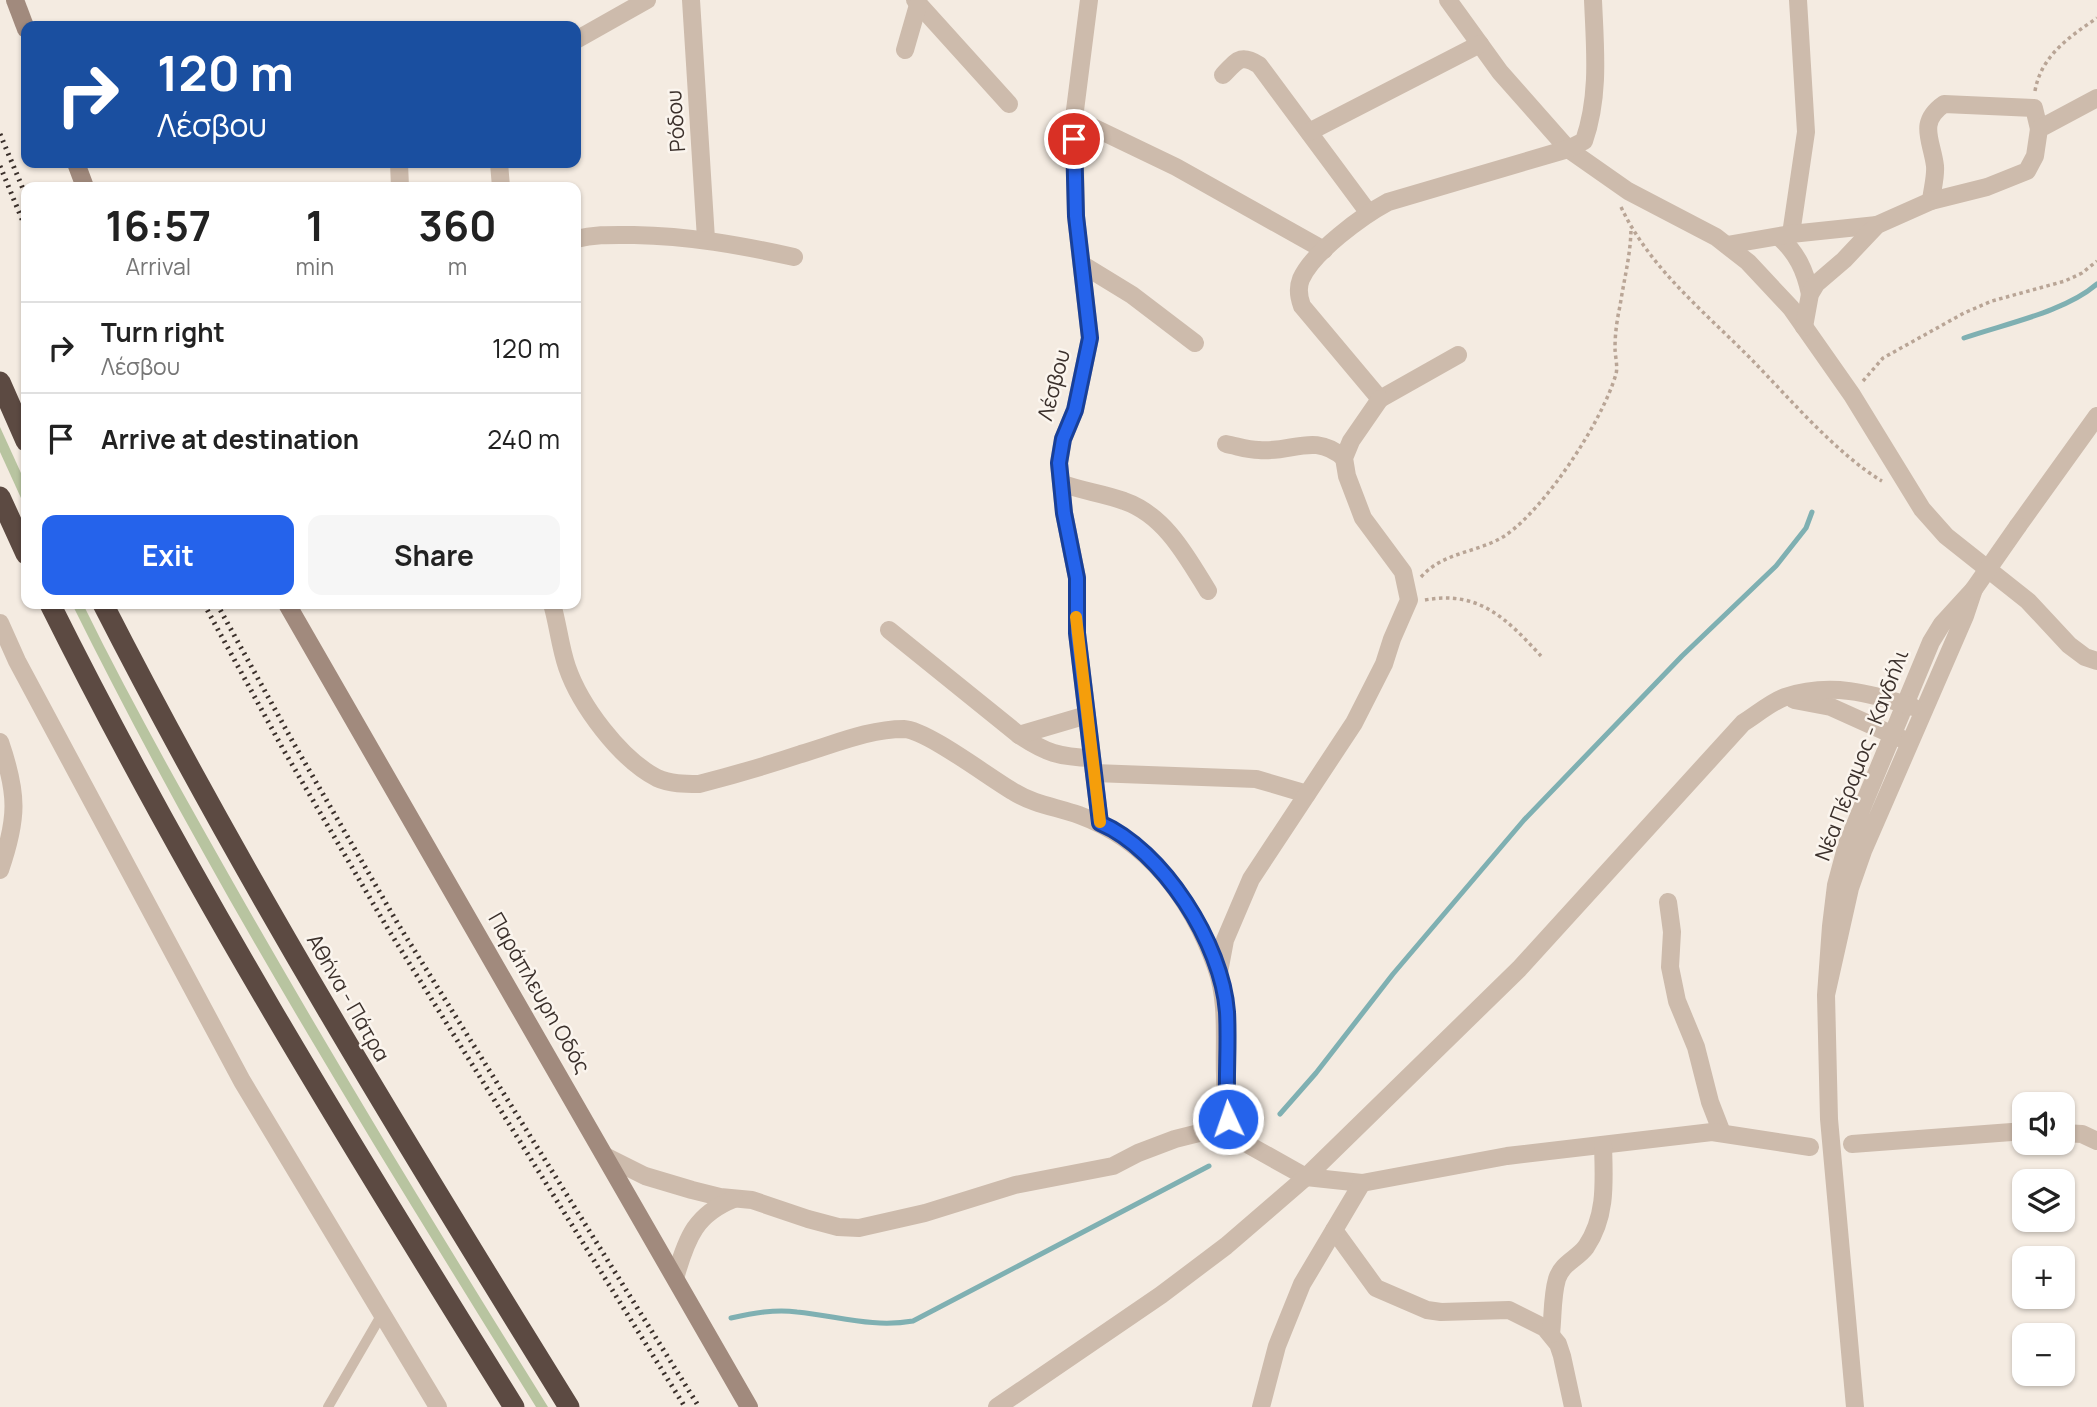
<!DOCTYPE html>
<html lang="en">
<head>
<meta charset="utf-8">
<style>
	:root { --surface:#fff; --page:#f6f6f6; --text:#222; --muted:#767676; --line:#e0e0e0; --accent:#2563eb }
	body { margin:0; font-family:Manrope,sans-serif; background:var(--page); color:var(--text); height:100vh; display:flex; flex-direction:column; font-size:26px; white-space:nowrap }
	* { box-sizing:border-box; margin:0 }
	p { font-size:23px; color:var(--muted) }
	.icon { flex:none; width:38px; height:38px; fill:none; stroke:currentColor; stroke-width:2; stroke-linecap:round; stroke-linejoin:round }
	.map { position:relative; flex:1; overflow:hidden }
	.sheet { position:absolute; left:21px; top:182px; width:560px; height:427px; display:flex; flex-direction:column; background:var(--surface); border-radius:14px; box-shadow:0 2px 5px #0004 }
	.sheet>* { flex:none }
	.top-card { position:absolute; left:21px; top:21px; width:560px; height:147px; border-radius:14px; box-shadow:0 2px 5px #0004; background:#1a4fa0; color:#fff; overflow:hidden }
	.buttons { position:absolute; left:2012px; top:1092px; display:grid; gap:14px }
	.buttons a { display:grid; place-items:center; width:63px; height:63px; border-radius:14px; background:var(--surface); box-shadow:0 2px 5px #0004; font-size:35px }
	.pin { position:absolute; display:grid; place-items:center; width:60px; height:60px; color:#fff; margin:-30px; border:4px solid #fff; border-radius:50%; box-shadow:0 2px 7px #0007 }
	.me { position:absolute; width:77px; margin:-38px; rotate:357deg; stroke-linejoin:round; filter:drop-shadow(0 0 5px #0008) }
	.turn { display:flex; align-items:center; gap:24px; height:147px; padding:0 21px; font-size:32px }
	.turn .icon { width:91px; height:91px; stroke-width:2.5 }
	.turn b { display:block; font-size:49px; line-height:60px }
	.eta { display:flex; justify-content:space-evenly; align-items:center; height:119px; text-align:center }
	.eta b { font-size:42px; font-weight:700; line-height:49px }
	.action { display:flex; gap:14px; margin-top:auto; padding:14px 21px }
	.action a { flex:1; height:80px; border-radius:14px; background:var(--accent); color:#fff; font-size:28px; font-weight:700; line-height:80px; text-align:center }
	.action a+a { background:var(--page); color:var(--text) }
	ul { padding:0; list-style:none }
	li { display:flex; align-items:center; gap:21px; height:91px; padding:0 21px; border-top:2px solid var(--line) }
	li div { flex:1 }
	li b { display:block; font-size:26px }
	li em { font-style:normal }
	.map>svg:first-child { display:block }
</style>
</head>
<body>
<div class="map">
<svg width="2097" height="1407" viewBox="0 0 2097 1407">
	<rect width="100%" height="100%" fill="#f4ebe1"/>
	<!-- green -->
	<g fill="#b8c4a0">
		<polygon points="0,427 26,484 26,509 0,452"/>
		<path d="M 72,604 L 83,604 C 132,704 187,801 242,898 C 340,1070 443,1239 548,1407 L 536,1407 C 373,1145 209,881 72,604 Z"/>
	</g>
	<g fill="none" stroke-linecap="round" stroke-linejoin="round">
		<!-- stream -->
		<g stroke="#7fb0b2" stroke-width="5">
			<path d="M 1964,338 C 2004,324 2065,312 2097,284"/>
			<polyline points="1280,1114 1316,1073 1393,974 1524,820 1682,656 1776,566 1806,528 1812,512"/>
			<path d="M 731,1318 C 753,1313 775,1309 797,1312 C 838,1316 872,1328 913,1321 L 1209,1166"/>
		</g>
		<!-- path -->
		<g stroke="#b9a596" stroke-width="3.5" stroke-dasharray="3.5 3.5" stroke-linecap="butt">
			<path d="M 2035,91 C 2041,56 2069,37 2097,18"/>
			<path d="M 1621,207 C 1651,270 1705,312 1753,361 C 1789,398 1839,456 1882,481"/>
			<polyline points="1863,381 1883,358 1964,313 1992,301 2065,281 2082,273 2097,261"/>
			<path d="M 1421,577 C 1444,551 1479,553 1506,535 C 1546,507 1602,422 1616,374 C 1618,366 1615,356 1615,348 C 1615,334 1617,319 1620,306 C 1624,279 1631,254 1631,227"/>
			<path d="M 1425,600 C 1479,590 1507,619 1541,656"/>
		</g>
		<!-- service -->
		<polyline stroke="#cdbbac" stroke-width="10" points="328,1407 382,1314"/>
		<!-- minor -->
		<g stroke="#cdbbac" stroke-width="18">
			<polyline points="691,0 706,239"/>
			<polyline points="915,0 1009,104"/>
			<polyline points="1089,0 1074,118 1076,217 1090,338 1075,410 1063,439 1059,463 1064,513 1077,578 1077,633 1100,823"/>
			<polyline points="1448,0 1500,72 1568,149 1628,191 1716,237 1748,262 1791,308 1852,395 1922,509 1946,536 2028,601 2069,645 2085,657 2097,661"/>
			<polyline points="576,40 647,0"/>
			<polyline points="905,50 918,5"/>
			<path d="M 1223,75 C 1237,61 1240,53 1259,65 L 1368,212"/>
			<polyline points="1074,118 1176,167 1324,250"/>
			<polyline points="1309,132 1480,44"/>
			<polyline points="399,163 400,187"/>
			<polyline points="499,163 501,187"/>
			<path d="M 1931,201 C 1932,190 1936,177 1935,166 C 1932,140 1917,123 1944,104 L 2034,108 L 2039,129"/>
			<polyline points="1791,234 1806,132 1798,0"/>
			<path d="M 1779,237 C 1797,253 1805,270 1810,294"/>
			<path d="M 576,239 C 596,234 614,235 634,235 C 689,236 740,245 794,257"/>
			<polyline points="1727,245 1791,234 1877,225"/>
			<polyline points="1083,265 1132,295 1195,343"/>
			<polyline points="1804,327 1810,294 1816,284 1844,260 1877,225 1931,201 1987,187 2027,171 2035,156 2039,129 2097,98"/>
			<path d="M 1458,355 L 1380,399 L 1302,306 C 1299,298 1297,289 1301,279 C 1313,252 1362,216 1388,202 L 1568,149 L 1584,141 C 1600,95 1595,48 1593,0"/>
			<path d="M 1226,444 C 1237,446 1248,450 1259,450 C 1293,453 1314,432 1344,458"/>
			<path d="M 1061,483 C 1081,491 1103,493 1124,501 C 1165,515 1187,557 1208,591"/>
			<path d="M 552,604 C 558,624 560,647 567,667 C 580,705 620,759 657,778 C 670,784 685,784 699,784 C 734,775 768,765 801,754 C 835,744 869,729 904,729 C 927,730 991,779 1014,792 C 1035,805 1057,807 1079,815 C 1148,840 1192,899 1216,967 C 1236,1023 1212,1086 1238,1139"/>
			<path d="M 889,630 L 1019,735 C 1046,753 1059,757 1092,758"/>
			<polyline points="1019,735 1087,715"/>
			<path d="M 0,742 C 18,794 18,818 0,870"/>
			<polyline points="1094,773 1256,779 1307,794"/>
			<polyline points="1668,902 1672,932 1670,967 1677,1001 1696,1047 1710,1102 1722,1133"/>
			<polyline points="1219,972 1225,940 1251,879 1354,723 1384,664 1392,639 1409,600 1403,572 1363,518 1347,476 1344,458 1351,441 1380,399"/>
			<polyline points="2063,1133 2082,1134 2097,1141"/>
			<polyline points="1852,1144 2025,1131"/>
			<polyline points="607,1157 645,1176 692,1190 720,1197 752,1200 808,1219 838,1227 859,1228 925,1213 1015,1185 1113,1166 1138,1153 1175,1139 1199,1133 1219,1133 1238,1139 1306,1177 1362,1183 1507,1156 1712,1132 1810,1147"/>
			<polyline points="1334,1230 1376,1288 1427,1310 1441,1312 1509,1310 1545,1328 1558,1344 1562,1356 1573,1407"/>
			<path d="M 676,1275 C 687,1237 696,1214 734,1199"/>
			<path d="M 1551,1334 C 1553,1316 1552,1296 1557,1279 C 1562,1263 1577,1259 1586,1247 C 1607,1216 1604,1181 1603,1145"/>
			<polyline points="1261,1407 1277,1346 1302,1284 1362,1183"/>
		</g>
		<!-- tertiary -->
		<g stroke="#cdbbac" stroke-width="18">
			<polyline points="2018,526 2097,416"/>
			<polyline points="0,623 17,661 242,1081 438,1407"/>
			<polyline points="1794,700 1831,707 1902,739"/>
			<polyline points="1826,995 1850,888 1863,851 1965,616 1974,589 1942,624 1931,642 1847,844 1836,885 1831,926 1826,995 1829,1119 1855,1407"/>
			<path d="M 997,1407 L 1161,1295 L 1226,1246 L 1306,1177 L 1519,969 L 1743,723 C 1756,715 1771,702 1785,697 C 1830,682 1870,693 1913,707"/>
		</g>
		<!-- secondary -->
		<g stroke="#a18a7d" stroke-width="18">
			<polyline points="15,0 26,29"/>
			<polyline points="76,163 85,187"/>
			<polyline points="287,604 749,1407"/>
		</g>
		<!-- motorway -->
		<g stroke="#5c4a42" stroke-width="21">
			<polyline points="0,382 26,441"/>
			<polyline points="0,497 26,554"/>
			<path d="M 50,604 C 188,881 350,1144 514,1407"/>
			<path d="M 103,604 C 244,880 406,1144 569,1407"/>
		</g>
		<!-- rail -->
		<g stroke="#3b302b" stroke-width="5" stroke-dasharray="2 5" stroke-linecap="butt">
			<polyline points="0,134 26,196"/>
			<polyline points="0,166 26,229"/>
			<polyline points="204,604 283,749 388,929 685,1407"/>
			<polyline points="217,604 294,744 398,924 699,1407"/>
		</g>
		<!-- tertiary-bridge -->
		<polyline stroke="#cdbbac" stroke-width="18" points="1974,589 2018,526"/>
	</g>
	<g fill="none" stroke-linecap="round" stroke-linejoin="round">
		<!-- route casing -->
		<g stroke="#184099" stroke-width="18">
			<path id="route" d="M 1074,139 L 1076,216 L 1090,338 L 1075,410 L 1063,439 L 1059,463 L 1064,513 L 1077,578 L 1077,633 L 1100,823 C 1163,850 1222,944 1227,1012 C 1229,1048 1225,1084 1228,1119"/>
		</g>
		<!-- route -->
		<use href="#route" stroke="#2563eb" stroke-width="12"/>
		<!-- slow -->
		<polyline stroke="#f59e0b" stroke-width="12" points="1076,617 1100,822"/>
	</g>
	<g text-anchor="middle" stroke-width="5" stroke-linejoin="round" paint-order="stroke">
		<!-- street labels -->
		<g font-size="21" fill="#3b302b" stroke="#fbf5ee">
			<text transform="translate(676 121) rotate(-94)" y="7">Ρόδου</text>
			<text transform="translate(1054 385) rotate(-75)" y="7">Λέσβου</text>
			<text transform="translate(1862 755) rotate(-69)" y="7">Νέα Πέραμος - Κανδήλι</text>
			<text transform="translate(539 993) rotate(60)" y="7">Παράπλευρη Οδός</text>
			<text transform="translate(348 998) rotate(60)" y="7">Αθήνα - Πάτρα</text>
		</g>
	</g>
</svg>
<div class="buttons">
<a><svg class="icon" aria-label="sound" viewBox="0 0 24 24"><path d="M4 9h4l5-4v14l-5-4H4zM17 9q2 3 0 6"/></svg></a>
<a><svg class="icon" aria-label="layers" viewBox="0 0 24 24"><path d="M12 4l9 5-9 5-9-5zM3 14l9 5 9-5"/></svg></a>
<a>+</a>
<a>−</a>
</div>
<div class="pin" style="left:1074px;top:139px;background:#d93025"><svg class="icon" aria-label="arrive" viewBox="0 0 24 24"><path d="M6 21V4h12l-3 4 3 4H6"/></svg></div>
<svg class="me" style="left:1228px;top:1119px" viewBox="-20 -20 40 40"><circle r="17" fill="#2563eb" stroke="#fff" stroke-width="3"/><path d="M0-11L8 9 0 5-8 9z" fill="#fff"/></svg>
<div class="top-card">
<div class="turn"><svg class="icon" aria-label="right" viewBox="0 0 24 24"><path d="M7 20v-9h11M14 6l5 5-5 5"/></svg><div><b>120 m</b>Λέσβου</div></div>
</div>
<section class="sheet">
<div class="eta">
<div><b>16:57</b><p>Arrival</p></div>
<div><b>1</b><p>min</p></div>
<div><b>360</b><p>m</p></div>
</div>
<ul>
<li><svg class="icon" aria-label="right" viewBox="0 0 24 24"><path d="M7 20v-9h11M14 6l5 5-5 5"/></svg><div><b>Turn right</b><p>Λέσβου</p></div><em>120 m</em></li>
<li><svg class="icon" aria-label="arrive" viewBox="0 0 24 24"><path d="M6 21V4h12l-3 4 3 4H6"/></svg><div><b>Arrive at destination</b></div><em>240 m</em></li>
</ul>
<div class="action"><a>Exit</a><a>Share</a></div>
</section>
</div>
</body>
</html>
